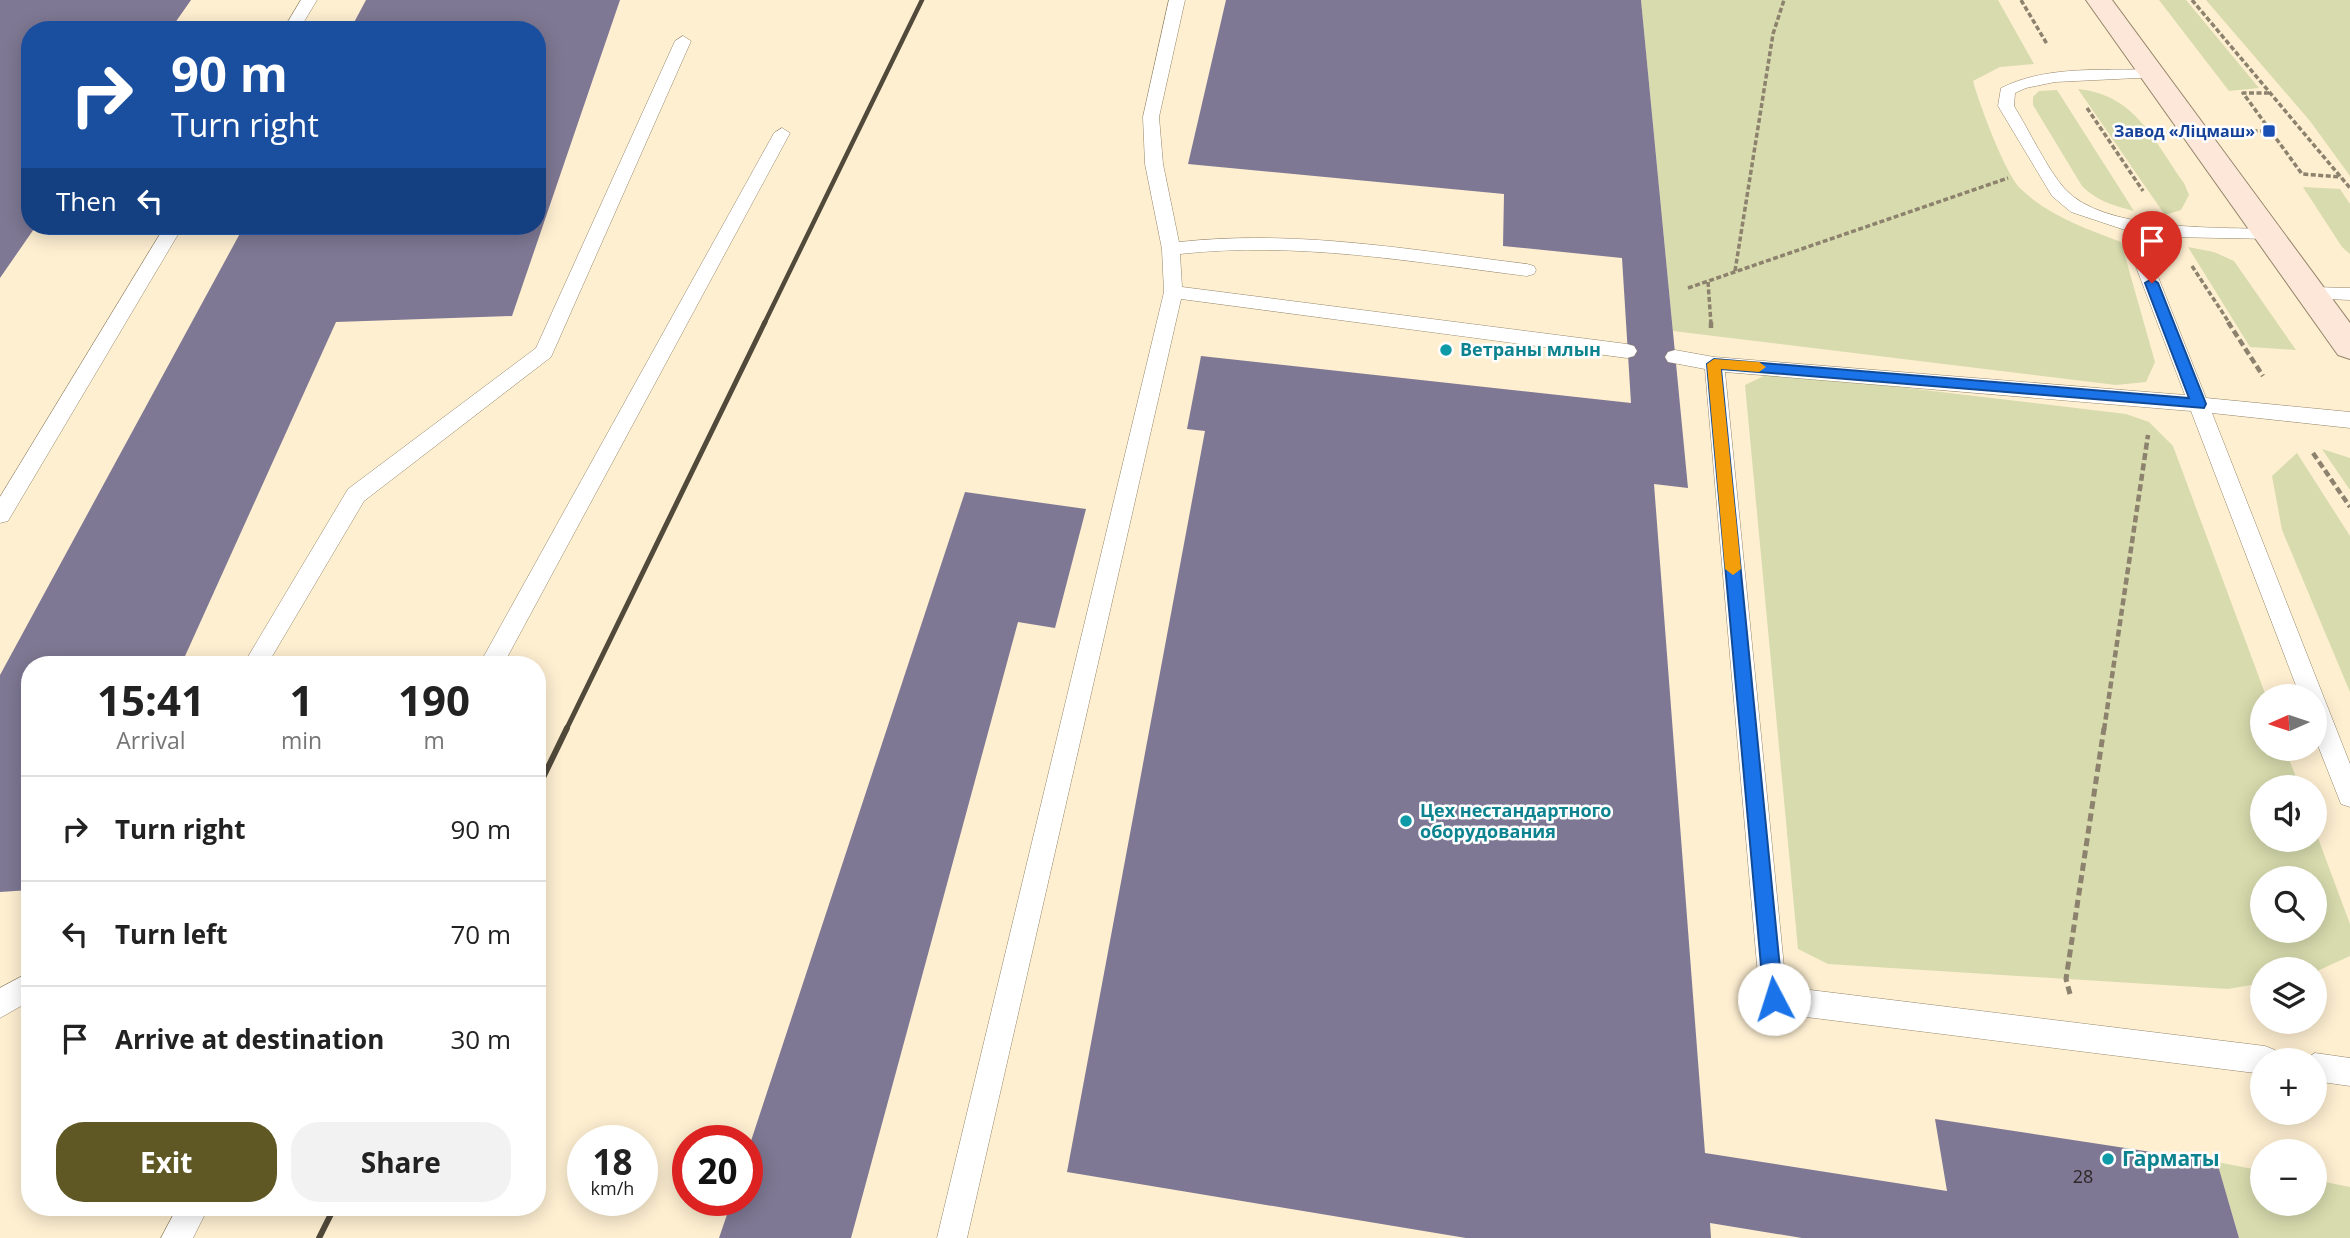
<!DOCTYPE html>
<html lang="en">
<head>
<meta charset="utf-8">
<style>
	:root { --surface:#fff; --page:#f2f2f2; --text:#222; --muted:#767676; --line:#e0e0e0; --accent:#5f5824 }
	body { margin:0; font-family:"Open Sans",sans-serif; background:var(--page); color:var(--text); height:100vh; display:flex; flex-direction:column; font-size:26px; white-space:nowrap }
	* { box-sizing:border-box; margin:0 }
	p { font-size:23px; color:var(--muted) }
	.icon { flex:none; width:38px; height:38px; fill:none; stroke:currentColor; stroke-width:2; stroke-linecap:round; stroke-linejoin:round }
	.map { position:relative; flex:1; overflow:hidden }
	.details { position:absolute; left:21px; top:656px; width:525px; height:560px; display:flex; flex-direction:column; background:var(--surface); border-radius:28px; box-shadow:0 4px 18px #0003 }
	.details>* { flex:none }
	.top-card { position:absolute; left:21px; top:21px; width:525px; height:214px; border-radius:28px; box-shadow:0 4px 18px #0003; background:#1a4fa0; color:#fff; overflow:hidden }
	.needle { width:46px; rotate:267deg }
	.fabs { position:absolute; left:2250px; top:684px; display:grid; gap:14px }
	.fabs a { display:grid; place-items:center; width:77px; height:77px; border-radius:50%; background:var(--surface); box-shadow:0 4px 18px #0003; font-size:35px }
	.speed { position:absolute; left:567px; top:1125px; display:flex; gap:14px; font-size:35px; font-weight:700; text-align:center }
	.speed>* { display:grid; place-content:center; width:91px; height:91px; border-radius:50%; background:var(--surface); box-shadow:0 4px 18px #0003; line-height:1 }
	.speed small { font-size:18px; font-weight:400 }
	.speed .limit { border:10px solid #d22; background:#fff; color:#111 }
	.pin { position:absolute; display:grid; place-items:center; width:60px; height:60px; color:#fff; margin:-72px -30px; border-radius:50% 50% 50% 0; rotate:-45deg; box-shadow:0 0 7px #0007 }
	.pin .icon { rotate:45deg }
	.me { position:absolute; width:77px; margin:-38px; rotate:355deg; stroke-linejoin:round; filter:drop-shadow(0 0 5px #0008) }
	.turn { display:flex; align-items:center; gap:24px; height:147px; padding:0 35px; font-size:32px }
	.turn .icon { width:91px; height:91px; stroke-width:2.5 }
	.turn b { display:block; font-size:49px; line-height:60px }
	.then { display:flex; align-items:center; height:66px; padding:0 35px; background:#0003; gap:14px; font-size:26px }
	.eta { display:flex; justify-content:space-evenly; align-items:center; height:119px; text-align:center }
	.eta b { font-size:42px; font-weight:700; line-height:49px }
	.button { display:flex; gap:14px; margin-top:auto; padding:14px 35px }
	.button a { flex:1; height:80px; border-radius:28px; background:var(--accent); color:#fff; font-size:28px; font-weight:700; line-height:80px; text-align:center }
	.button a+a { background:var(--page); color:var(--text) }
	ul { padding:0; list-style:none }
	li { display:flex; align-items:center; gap:21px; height:105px; padding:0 35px; border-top:2px solid var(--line) }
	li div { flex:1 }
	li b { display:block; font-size:26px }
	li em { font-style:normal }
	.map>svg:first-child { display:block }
</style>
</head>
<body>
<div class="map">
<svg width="2350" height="1238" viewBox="0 0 2350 1238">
	<rect width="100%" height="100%" fill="#feefd1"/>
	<!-- green -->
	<g fill="#d7dbad" fill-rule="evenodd">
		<path d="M 1641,0 L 1998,0 L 2034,64 L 2000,67 L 1973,81 C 1979,103 2005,174 2021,189 C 2047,215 2087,229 2121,242 L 2155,362 L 2146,382 L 2116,385 L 1673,331 Z"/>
		<polygon points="2159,0 2186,0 2259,88 2229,91"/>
		<polygon points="2206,0 2350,0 2350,176 2310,121"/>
		<path d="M 2078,89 C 2136,95 2153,140 2184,183 L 2189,195 L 2181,210 L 2165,215 Z"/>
		<path d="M 2057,90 L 2134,211 C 2114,206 2097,201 2082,186 L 2033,105 L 2033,97 L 2039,91 Z"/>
		<polygon points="2303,187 2340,189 2350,204 2350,254 2342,247"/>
		<polygon points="2188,247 2214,252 2234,261 2296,350 2250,347"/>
		<path d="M 1772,372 L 2126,414 L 2149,422 L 2173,446 L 2266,696 L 2263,696 L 2263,749 L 2285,749 L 2300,787 L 2263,788 L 2263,840 L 2315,840 L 2315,830 L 2350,924 L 2350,956 L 2315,972 L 2315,970 L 2263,970 L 2263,983 L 2228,989 L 1828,964 L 1798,949 L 1745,385 ZM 2263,878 L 2315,878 L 2315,931 L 2263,931 Z"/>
		<polygon points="2322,449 2350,458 2350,490"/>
		<polygon points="2297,453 2350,536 2350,692 2282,530 2272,476"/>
		<polygon points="2217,1162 2263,1171 2263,1204 2315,1204 2315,1180 2350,1187 2350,1238 2239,1238"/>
	</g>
	<!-- building -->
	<g fill="#7e7894">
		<polygon points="0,0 191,0 170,30 30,30 30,226 36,226 0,278"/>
		<polygon points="366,0 620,0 512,316 336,322 181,665 30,665 30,890 0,892 0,675 244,226 537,226 537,30 350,30"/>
		<polygon points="1226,0 1641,0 1688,488 1654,484 1705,1153 1947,1191 1935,1119 2217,1162 2239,1238 1802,1238 1710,1223 1711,1238 1466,1238 1067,1172 1205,431 1187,429 1201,356 1631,403 1622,258 1503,246 1504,194 1188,164"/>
		<polygon points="965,492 1086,509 1055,628 1018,622 851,1238 719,1238 732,1200 747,1200 747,1153"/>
	</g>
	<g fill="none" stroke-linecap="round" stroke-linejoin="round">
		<!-- lane casing -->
		<g stroke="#938569" stroke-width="1">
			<g id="lane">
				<polygon points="301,0 317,0 299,30 283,30"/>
				<path d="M 1169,0 L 1185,0 L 1159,117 L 1163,164 L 1179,242 C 1296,229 1411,250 1527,264 L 1534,266 L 1536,270 L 1534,274 L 1527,276 C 1412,262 1297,241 1180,254 L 1182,287 L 1627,344 L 1634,346 L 1637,351 L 1634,356 L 1627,358 L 1181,299 L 967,1238 L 937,1238 L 1164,292 L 1162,249 L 1145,164 L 1143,117 Z"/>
				<polygon points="683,36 691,41 551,357 364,501 267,665 243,665 348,489 536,348 675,41"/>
				<path d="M 2152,69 L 2160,74 L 2158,77 L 2055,82 L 2026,88 L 2015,93 L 2014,106 C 2029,130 2047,169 2065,189 C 2103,231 2213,227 2267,229 L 2273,231 L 2276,235 L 2273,239 L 2169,237 L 2128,231 L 2071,212 L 2052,196 L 1998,106 L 2001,88 C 2047,65 2102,71 2152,69 Z"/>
				<polygon points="782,128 790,133 503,665 479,665 774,133"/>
				<polygon points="165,226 183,226 8,521 0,523 0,497"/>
				<polygon points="2142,253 2149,255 2151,259 2206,398 2350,412 2350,428 2212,413 2350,764 2350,807 2341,804 2315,738 2315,696 2300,696 2191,411 1725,372 1786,987 2265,1046 2275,1050 2279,1060 2263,1060 2263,1074 1774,1013 1764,1009 1760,999 1705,369 1668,362 1665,357 1668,352 1675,350 1714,357 2185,395 2133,259 2135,255"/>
				<polygon points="2312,287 2350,288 2350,300 2305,298 2303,293 2305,288"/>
				<polygon points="30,972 30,1001 0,1018 0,988"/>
				<polygon points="2315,1053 2350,1058 2350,1086 2315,1081 2315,1060 2304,1060"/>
				<polygon points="177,1208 208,1208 193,1238 161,1238"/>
			</g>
		</g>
		<!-- secondary casing -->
		<g stroke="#938569" stroke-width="2">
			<polygon id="secondary" points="2086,0 2112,0 2350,323 2350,359 2338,355"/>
		</g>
		<!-- path-far2 -->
		<g stroke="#8c826e" stroke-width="3.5" stroke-dasharray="5 2.5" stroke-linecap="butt">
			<polyline points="2021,0 2047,44"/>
			<polyline points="2192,0 2350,188"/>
			<polyline points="2269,93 2243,93 2302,174 2341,177"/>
			<polyline points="2087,108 2143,191"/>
			<polyline points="2245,131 2268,131"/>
			<polyline points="2192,266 2230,324"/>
			<polyline points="1735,271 1773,34 1784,0"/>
			<polyline points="1708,282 1711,324"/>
			<polyline points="1688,288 2008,178"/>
		</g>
		<!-- path-far1 -->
		<g stroke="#8c826e" stroke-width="4.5" stroke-dasharray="7 3.5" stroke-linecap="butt">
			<polyline points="1711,322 1711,328"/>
			<polyline points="2228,322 2263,376"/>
			<polyline points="2313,453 2350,507"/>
			<polyline points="2104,730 2148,435"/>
		</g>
		<!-- path -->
		<polyline stroke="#8c826e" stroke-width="5" stroke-dasharray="8 4.5" stroke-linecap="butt" points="2070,994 2066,979 2104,728"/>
		<!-- lane -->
		<use href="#lane" fill="#fff" fill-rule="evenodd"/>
		<!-- secondary -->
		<use href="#secondary" fill="#fde7d8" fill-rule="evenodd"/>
		<!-- rail-far2 -->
		<polyline stroke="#514a3b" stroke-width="4.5" points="764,324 922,0"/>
		<!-- rail-far1 -->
		<polyline stroke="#514a3b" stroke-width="5" points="566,730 765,322"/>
		<!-- rail -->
		<g stroke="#514a3b" stroke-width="6">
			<polyline points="537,790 567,728"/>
			<polyline points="319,1238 334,1208"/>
		</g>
	</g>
	<!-- route -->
	<polygon fill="#1a73e8" stroke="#114b97" stroke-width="2" points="2152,279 2158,283 2206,404 2204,408 1721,369 1783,999 1781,1006 1774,1009 1767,1006 1764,999 1707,364 1714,359 2189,398 2145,283"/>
	<!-- slow -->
	<polygon fill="#f59e0b" points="1714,359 1759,362 1766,367 1759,372 1721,369 1741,569 1733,575 1725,569 1707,364"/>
	<!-- markers -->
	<rect fill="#1a4fb4" stroke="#fefefe" stroke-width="2.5" x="2262" y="124" width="14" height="14" rx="3.5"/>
	<g fill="#0f9aa8" stroke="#fefefe" stroke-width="2.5">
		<circle cx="1446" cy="350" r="7"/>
		<circle cx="1406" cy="821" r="7"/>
		<circle cx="2108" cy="1159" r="7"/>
	</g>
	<g text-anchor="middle" stroke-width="5" stroke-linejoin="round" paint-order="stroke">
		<!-- far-transit labels -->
		<g font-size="16" font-weight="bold" fill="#164399" stroke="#fefefe" text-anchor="end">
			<text x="2255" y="137">Завод «Ліцмаш»</text>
		</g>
		<!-- culture labels -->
		<g font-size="18" font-weight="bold" fill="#0d838f" stroke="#fefefe" text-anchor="start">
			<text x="1460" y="356">Ветраны млын</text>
			<text x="1420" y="817">Цех нестандартного<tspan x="1420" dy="21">оборудования</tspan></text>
		</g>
		<!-- near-number labels -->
		<g font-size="18" fill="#2c2727">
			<text x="2083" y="1183">28</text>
		</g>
		<!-- near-culture labels -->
		<g font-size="21" font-weight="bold" fill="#0d838f" stroke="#fefefe" text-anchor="start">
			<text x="2122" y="1166">Гарматы</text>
		</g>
	</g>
</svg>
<div class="fabs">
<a><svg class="needle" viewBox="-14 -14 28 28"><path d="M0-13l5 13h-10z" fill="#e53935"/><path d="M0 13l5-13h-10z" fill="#767676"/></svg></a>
<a><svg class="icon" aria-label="sound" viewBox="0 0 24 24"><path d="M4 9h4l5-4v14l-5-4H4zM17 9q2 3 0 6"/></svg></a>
<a><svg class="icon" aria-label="search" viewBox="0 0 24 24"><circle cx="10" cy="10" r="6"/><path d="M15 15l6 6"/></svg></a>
<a><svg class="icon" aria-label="layers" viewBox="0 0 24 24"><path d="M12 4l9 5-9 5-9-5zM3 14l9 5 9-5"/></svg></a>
<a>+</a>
<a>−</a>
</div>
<div class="speed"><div>18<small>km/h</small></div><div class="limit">20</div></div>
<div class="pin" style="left:2152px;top:283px;background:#d93025"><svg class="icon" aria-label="arrive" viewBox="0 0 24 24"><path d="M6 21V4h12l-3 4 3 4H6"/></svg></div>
<svg class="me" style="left:1774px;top:999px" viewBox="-20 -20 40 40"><circle r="19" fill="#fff"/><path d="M0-13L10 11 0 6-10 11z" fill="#1a73e8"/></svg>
<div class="top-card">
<div class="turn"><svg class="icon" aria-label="right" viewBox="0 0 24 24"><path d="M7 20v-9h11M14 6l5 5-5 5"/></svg><div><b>90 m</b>Turn right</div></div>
<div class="then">Then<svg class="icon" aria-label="left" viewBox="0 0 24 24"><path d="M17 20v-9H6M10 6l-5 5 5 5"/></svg></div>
</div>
<section class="details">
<div class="eta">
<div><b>15:41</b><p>Arrival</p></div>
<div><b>1</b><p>min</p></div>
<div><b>190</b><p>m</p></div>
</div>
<ul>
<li><svg class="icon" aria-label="right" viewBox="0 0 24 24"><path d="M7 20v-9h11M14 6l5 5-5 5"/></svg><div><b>Turn right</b></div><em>90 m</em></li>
<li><svg class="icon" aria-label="left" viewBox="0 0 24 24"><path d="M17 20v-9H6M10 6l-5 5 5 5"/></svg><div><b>Turn left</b></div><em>70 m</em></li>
<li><svg class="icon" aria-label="arrive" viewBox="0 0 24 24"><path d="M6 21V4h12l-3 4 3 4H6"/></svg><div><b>Arrive at destination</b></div><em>30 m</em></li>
</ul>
<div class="button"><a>Exit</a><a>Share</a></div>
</section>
</div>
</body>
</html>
